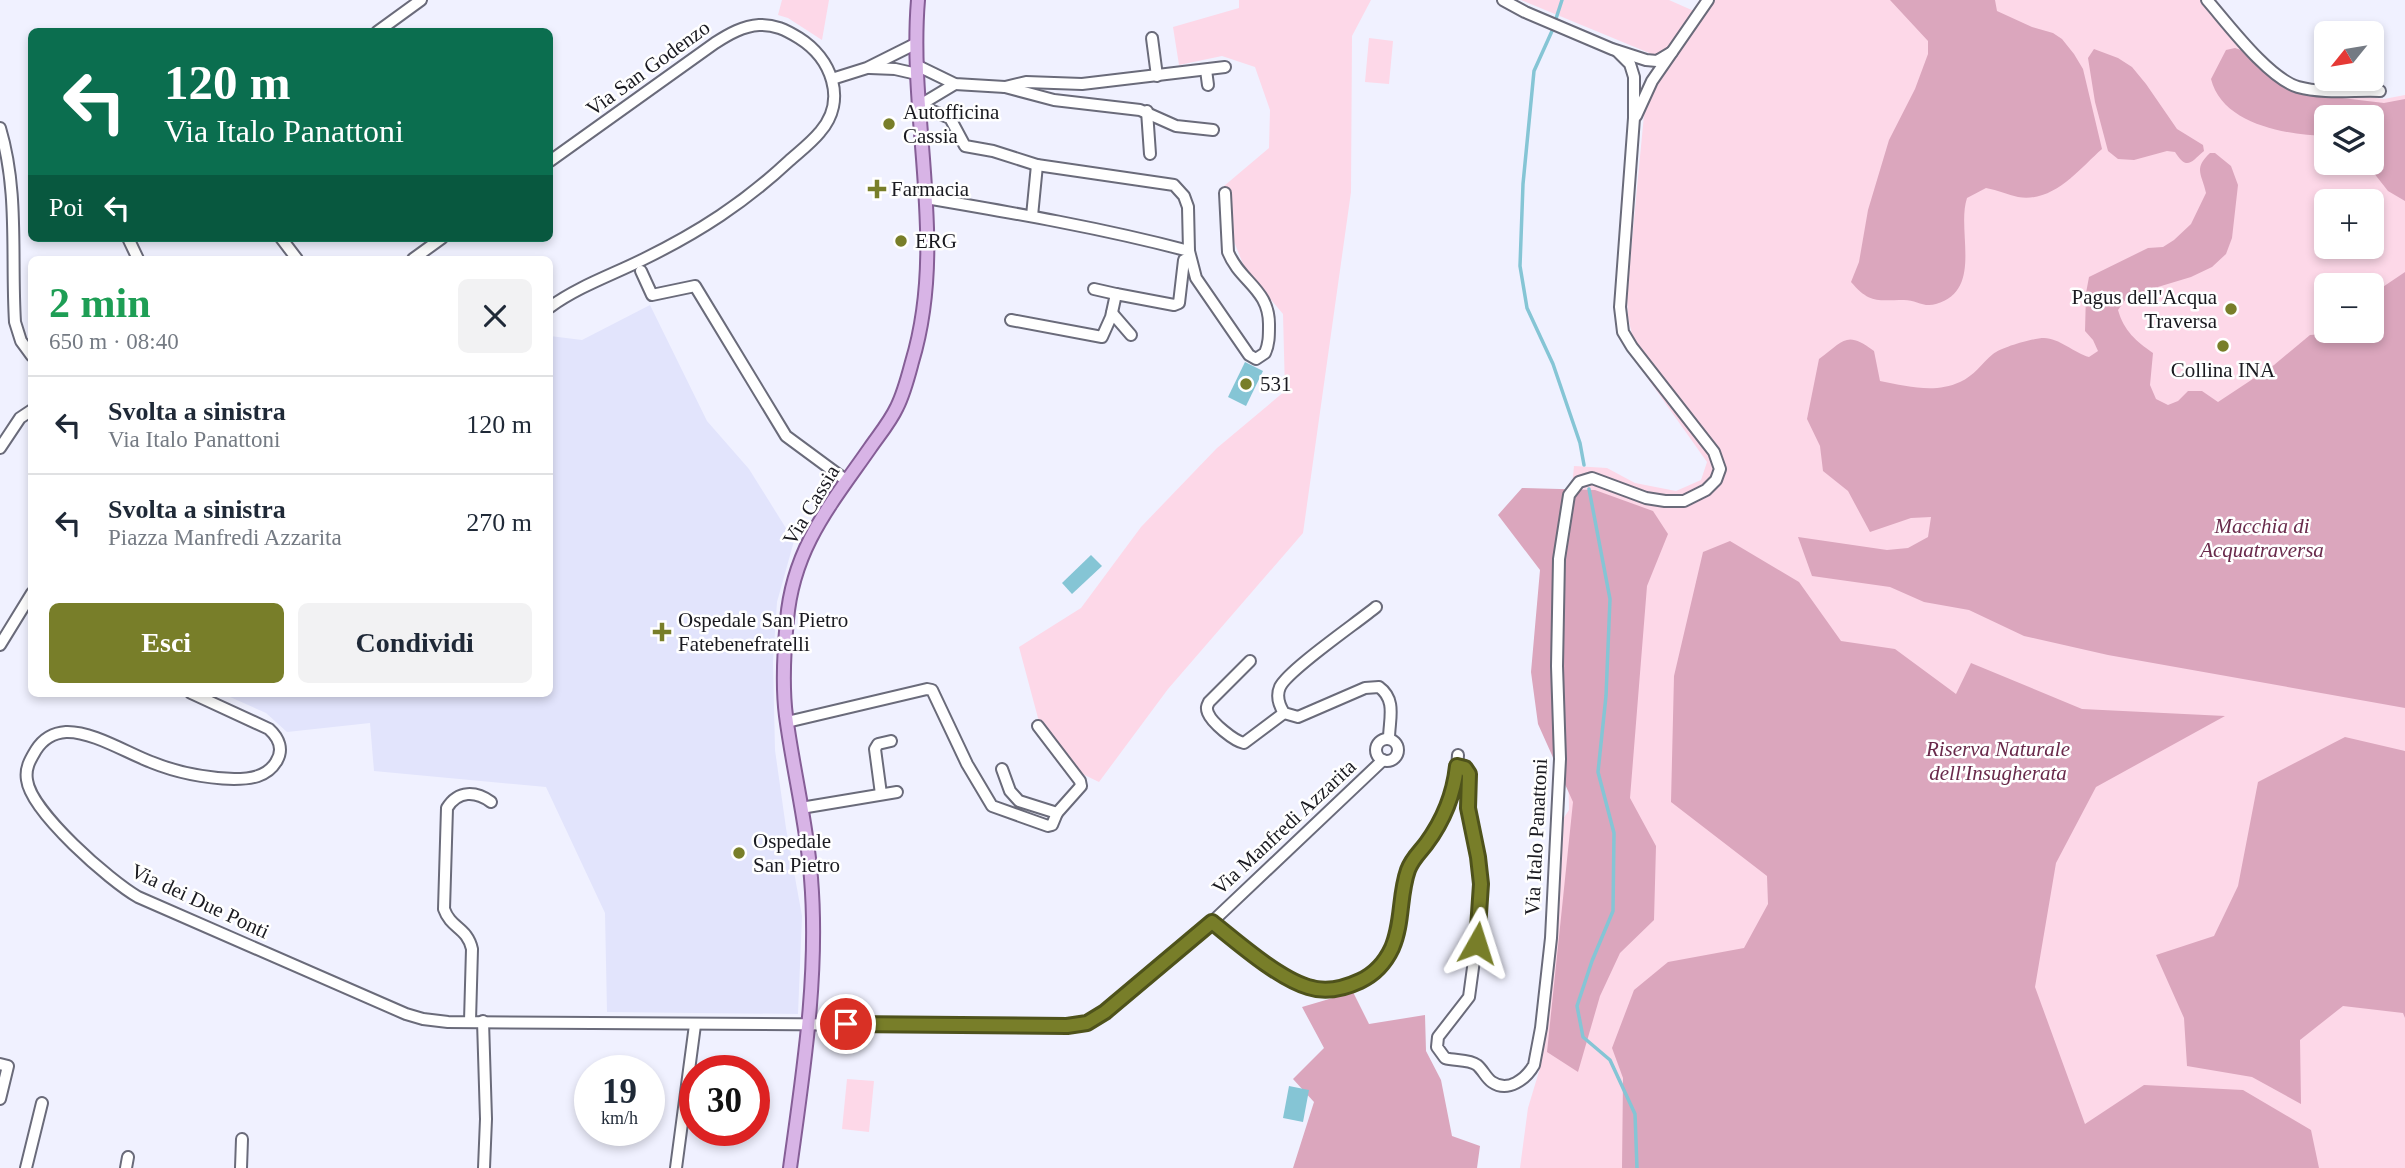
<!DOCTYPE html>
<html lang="it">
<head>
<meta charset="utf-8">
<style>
	:root { --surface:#fff; --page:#f2f2f3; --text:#1f2937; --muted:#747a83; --line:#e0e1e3; --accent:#787e29 }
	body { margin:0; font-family:"Times New Roman",serif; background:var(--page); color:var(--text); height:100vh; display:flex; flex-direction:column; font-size:26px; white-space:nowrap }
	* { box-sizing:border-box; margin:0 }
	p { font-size:23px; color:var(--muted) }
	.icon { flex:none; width:38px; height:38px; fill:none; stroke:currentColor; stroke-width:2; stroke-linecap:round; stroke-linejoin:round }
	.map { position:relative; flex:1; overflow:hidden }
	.details { position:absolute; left:28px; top:256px; width:525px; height:441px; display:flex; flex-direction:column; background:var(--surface); border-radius:10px; box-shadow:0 4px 10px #0003 }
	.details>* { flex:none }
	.top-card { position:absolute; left:28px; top:28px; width:525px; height:214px; border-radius:10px; box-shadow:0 4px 10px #0003; background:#0b6e4f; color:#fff; overflow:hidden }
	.needle { width:46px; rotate:240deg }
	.buttons { position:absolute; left:2314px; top:21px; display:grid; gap:14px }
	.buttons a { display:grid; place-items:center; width:70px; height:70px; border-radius:10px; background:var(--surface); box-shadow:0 4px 10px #0003; font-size:35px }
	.speed { position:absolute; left:574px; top:1055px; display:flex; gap:14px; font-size:35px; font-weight:700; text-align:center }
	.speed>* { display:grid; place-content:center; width:91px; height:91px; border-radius:50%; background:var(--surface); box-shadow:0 4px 10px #0003; line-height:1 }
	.speed small { font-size:18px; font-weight:400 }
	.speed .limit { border:10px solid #d22; background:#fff; color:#111 }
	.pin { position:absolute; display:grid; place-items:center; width:60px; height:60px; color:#fff; margin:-30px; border:4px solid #fff; border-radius:50%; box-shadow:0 2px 7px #0007 }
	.me { position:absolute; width:77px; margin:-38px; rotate:6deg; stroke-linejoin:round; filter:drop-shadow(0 0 5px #0008) }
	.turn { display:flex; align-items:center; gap:24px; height:147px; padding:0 21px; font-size:32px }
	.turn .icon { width:91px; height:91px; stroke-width:2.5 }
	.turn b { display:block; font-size:49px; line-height:60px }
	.then { display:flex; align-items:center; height:66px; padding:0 21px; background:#0003; gap:14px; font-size:26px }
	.round { display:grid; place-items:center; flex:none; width:74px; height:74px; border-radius:10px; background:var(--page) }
	.overview { display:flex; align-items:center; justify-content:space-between; height:119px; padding:0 21px }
	h1 { font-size:42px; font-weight:700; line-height:52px; color:#1e9e55 }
	.button { display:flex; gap:14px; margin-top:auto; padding:14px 21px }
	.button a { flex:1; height:80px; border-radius:10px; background:var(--accent); color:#fff; font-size:28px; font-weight:700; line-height:80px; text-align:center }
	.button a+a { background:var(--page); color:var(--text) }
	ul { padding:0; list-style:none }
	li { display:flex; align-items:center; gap:21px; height:98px; padding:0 21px; border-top:2px solid var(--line) }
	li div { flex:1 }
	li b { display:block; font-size:26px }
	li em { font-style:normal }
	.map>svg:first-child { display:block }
</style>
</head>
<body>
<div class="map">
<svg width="2405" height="1168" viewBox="0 0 2405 1168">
	<rect width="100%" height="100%" fill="#f0f1ff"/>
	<!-- built -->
	<polygon fill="#e2e4fc" points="650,305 707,421 749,469 794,541 777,602 773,662 775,750 786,828 802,916 798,1014 607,1012 605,913 546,787 374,771 370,723 287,732 266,713 221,693 550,693 550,336 582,340"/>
	<!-- green -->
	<g fill="#fdd8e8" fill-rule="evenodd">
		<polygon points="782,0 829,0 822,40 788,18 778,15"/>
		<polygon points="1239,0 1371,0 1352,36 1351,192 1303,533 1168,689 1099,782 1074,770 1038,718 1019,647 1081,608 1141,527 1217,448 1285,391 1283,314 1245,269 1221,209 1224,186 1269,148 1270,110 1255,67 1222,56 1179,65 1173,27 1239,8"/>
		<path d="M 1521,0 L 1669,0 L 1703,15 L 1713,0 L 2202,0 L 2296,88 L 2384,99 L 2405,95 L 2405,1168 L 1520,1168 L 1528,1108 L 1540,1068 L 1559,900 L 1561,822 L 1569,810 L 1564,571 L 1574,466 L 1607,468 L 1635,483 L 1676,491 L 1701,480 L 1707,462 L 1639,366 L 1628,317 L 1627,297 L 1630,261 L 1644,115 L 1654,90 L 1671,62 ZM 2326,117 L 2371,117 L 2371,163 L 2326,163 ZM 2326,201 L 2371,201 L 2371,247 L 2326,247 ZM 2326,285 L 2371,285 L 2371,331 L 2326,331 Z"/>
		<polygon points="1369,38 1393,41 1389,84 1365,82"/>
		<polygon points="847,1079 874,1081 869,1132 842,1129"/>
	</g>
	<!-- forest -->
	<g fill="#dba6bd">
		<path d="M 1890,0 L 1995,0 L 1997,11 L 2032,27 L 2053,33 L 2062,39 L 2074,54 L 2083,69 L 2102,149 C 2079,169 2054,203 2018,197 C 2008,195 1998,190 1986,188 L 1967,198 C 1956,231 1984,290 1936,304 C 1924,308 1916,300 1904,300 C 1877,300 1870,304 1851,282 L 1859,262 L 1868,210 L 1889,140 L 1915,89 L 1928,54 L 1928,41 Z"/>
		<path d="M 2235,48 L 2241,50 L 2252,61 L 2292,92 L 2384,103 L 2405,99 L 2405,201 L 2388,191 L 2366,163 L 2371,163 L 2371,117 L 2326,117 L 2326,136 C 2286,135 2222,124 2211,79 L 2226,50 Z"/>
		<path d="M 2094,49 L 2118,58 L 2132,67 L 2146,84 L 2177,129 L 2203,145 L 2204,151 C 2191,162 2187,171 2175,152 L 2167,151 L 2134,160 L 2118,159 L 2108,151 L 2095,102 L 2088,58 Z"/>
		<path d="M 2210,153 L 2215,153 L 2231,166 L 2238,185 L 2232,238 L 2226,254 L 2212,267 L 2191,277 L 2128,296 L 2118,310 C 2124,331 2136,341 2153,353 L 2150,385 L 2156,399 L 2168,405 L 2178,401 L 2188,391 L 2202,391 L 2218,402 L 2274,365 L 2310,335 L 2339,333 L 2342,331 L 2371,331 L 2371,295 L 2405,272 L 2405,708 L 2108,655 L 2024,636 L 1969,610 L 1924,602 L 1890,587 L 1812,576 L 1798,537 L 1887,550 L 1908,548 L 1928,537 L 1931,517 L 1911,518 L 1870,532 L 1848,491 L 1823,471 L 1820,446 L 1807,419 L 1819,359 C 1844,341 1846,330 1874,351 L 1880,381 C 1907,386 1934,394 1960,382 C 1974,376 1982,363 1993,354 C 2002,347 2033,338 2044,338 C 2059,338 2074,353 2089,357 L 2098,351 L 2093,340 L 2085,331 L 2086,293 L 2089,277 L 2148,248 L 2163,247 L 2174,240 L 2191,224 L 2206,193 C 2202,174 2193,169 2210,153 Z"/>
		<polygon points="1522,488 1595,490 1653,511 1668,534 1647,586 1630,798 1656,846 1654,920 1620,953 1600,996 1578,1072 1547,1052 1573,802 1538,724 1531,672 1540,570 1498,515"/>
		<polygon points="1730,541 1799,582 1841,641 1895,649 1956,694 1971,663 2082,709 2225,716 2096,787 2056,863 2035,987 2085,1124 2144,1085 2243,1090 2311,1130 2319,1168 1622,1168 1623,1078 1612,1048 1634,990 1668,962 1744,948 1768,904 1767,876 1671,802 1674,676 1703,552"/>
		<polygon points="2345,737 2405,751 2405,1018 2403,1013 2343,1006 2300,1040 2301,1104 2252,1077 2187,1066 2184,1018 2156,955 2214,936 2238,886 2258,782"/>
		<polygon points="1353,992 1369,1024 1425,1015 1426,1051 1441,1080 1452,1136 1480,1146 1477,1168 1293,1168 1314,1102 1293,1079 1324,1048 1302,1007"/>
	</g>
	<!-- water -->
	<g fill="#85c5d5">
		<polygon points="1245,362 1263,371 1246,406 1228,397"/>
		<polygon points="1091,555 1102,566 1072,594 1062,583"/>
		<polygon points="1289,1086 1309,1090 1303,1122 1283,1118"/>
	</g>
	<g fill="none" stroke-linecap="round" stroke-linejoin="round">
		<!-- stream -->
		<g stroke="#85c5d5" stroke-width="3.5">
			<polyline points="1562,0 1552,31 1534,71 1523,184 1520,266 1527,308 1553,364 1580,443 1584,465"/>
			<polyline points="1589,489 1610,599 1606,696 1598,772 1614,833 1613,911 1592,961 1577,1006 1583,1037 1610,1060 1635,1114 1637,1168"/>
		</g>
		<!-- minor casing -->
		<g stroke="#6a6b7a" stroke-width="14">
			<g id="minor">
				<polyline points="1503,0 1525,12 1612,49 1646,60 1657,61 1672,52"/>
				<path d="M 2207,0 C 2228,24 2268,78 2298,87 C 2323,94 2354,90 2380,91"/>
				<polyline points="377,32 421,0"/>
				<polyline points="1152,38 1157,76"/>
				<polyline points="916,65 955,84 1005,87 1054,100 1140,110 1176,126 1213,130"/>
				<polyline points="870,68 895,69 917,74"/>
				<polyline points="1206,70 1208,85"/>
				<polyline points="832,79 867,68 915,44"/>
				<polyline points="1005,87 1026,82 1082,84 1225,67"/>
				<polyline points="920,105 955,84"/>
				<path d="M 920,106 L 950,118 L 965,146 L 993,151 L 1037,165 L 1174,185 L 1184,196 L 1188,207 L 1189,251 L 1196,278 L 1249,355 L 1256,359 L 1265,353 C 1269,344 1269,336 1269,326 C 1270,289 1240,282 1228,252 L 1225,193"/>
				<polyline points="1147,111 1150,154"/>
				<polyline points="1636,116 1652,81 1708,0"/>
				<path d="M 0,128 C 19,191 11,257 15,322 L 21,341 L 32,356"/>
				<path d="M 550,161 L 715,43 C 729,34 743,26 759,25 C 774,24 786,30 799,38 C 831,58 848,100 820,132 C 811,143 799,152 789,161 C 744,203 699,232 644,259 C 612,275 579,286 550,307"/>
				<path d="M 926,198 C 1014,213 1102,228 1189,251"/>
				<polyline points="1032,216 1037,165"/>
				<polyline points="128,238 138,259"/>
				<polyline points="281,238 297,259"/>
				<polyline points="413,259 442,238"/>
				<polyline points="641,271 652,295 695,286 786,436 847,481"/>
				<polyline points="1094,289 1116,294"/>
				<polyline points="1112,313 1131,335"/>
				<polyline points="1011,320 1102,337 1111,317 1116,294 1174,305 1179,303 1184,260 1190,258"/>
				<polyline points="0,448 20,418 32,410"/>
				<path d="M 1376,607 C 1358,622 1288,670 1280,687 C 1276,696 1279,705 1284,713 L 1298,717 L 1365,688 L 1379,687 C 1397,700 1389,720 1389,739"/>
				<polyline points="0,645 32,593"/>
				<path d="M 1250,661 L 1209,702 C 1207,706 1206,708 1208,713 C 1212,723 1234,741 1244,743 L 1284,713"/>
				<path d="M 191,693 L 269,729 C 279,738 284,750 276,762 C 267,777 250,779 234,779 C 205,778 178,773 151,762 C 127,753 92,731 66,732 C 52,733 43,739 36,750 C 30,760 25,768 27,780 C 31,812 110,881 138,897 L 406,1014 L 423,1019 L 448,1022 L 1067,1026 L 1087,1023 L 1111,1007 L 1212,922 L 1383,760"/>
				<polyline points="787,722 927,689 932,690 967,764 992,806 1048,826 1052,825 1057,813 1019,801 1010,791 1002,769"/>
				<polyline points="1038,726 1080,781 1081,786 1057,813"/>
				<circle cx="1387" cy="750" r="11"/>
				<path d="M 1457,766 L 1465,768 L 1469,774 L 1468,805 L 1480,870 L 1480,916 L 1469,997 L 1438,1037 L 1437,1047 L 1445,1058 C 1454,1061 1469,1059 1477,1065 C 1483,1070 1486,1078 1492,1082 C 1508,1093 1526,1079 1534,1065 L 1541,1028 L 1551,938 L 1560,759 L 1557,666 L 1559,559 L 1569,495 L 1579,482 L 1592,478 L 1646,498 L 1665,501 L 1684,501 L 1706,490 L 1716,480 L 1720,469 L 1714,452 L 1632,347 L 1623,332 L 1620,307 L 1634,118 L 1634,77 L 1630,64 L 1617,51"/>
				<polyline points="881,794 875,749 878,744 891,741"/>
				<polyline points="801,808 897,792"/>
				<path d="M 1212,922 C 1250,952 1303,1006 1355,983 C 1372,976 1384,965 1392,948 C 1403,923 1399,895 1408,870 C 1412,859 1419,853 1426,844 C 1446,818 1456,788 1458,755"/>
				<path d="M 470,1021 L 472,949 C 467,927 451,929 444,909 L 447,808 C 458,790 476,791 491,802"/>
				<polyline points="483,1021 486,1119 484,1168"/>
				<polyline points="0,1064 8,1066 0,1099"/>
				<polyline points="26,1168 42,1103"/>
				<polyline points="126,1168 128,1157"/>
				<polyline points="241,1168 242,1139"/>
				<polyline points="676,1168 695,1025"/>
			</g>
		</g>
		<!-- major casing -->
		<g stroke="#855e96" stroke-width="16">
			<path id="major" d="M 790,1168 C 803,1073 819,975 811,878 C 807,824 793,770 786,716 C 782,685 784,651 787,620 C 793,548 831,504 870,448 C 879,435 890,422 897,407 C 904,393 908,377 912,362 C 948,243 908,120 918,0"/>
		</g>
		<!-- minor -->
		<use href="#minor" stroke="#fff" stroke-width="10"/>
		<!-- major -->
		<use href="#major" stroke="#d8b4e6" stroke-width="12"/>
	</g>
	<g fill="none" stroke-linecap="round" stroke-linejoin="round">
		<!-- route casing -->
		<g stroke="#4e521b" stroke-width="18">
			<path id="route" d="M 846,1024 L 1067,1026 L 1087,1023 L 1105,1012 L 1212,922 C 1237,942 1278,978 1308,987 C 1326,993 1343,989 1360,981 C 1375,974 1385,963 1392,948 C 1403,923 1399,895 1408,870 C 1412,859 1419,853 1426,844 C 1443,821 1454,794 1457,766 L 1465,768 L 1469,774 L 1468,808 L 1478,857 L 1481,884 L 1477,943"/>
		</g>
		<!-- route -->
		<use href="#route" stroke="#787e29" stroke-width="12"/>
	</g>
	<!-- markers -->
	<g fill="#787e29" stroke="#fff" stroke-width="2.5">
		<circle cx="889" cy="124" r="7"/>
		<path d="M873.5 178.5h7v7h7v7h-7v7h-7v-7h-7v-7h7z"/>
		<circle cx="901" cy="241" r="7"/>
		<circle cx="2231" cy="309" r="7"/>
		<circle cx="2223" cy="346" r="7"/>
		<circle cx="1246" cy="384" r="7"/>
		<path d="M658.5 621.5h7v7h7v7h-7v7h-7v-7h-7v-7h7z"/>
		<circle cx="739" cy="853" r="7"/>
	</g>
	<g text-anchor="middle" stroke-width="5" stroke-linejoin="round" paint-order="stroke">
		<!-- street labels -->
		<g font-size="21" fill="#1a1a20" stroke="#fff">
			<text transform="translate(648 68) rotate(-36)" y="7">Via San Godenzo</text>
			<text transform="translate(811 505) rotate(-59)" y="7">Via Cassia</text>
			<text transform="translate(1284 827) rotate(-43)" y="7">Via Manfredi Azzarita</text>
			<text transform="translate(1536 837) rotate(-87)" y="7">Via Italo Panattoni</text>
			<text transform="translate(200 901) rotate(25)" y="7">Via dei Due Ponti</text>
		</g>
		<!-- poi labels -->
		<g font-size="21" fill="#1a1a20" stroke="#fff" text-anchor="start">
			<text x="903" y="119">Autofficina<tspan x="903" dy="24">Cassia</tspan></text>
			<text x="891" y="196">Farmacia</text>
			<text x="915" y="248">ERG</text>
			<text x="2217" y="304" text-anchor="end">Pagus dell'Acqua<tspan x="2217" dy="24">Traversa</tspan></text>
			<text x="2223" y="377" text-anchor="middle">Collina INA</text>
			<text x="1260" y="391">531</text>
			<text x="678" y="627">Ospedale San Pietro<tspan x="678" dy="24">Fatebenefratelli</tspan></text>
			<text x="753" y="848">Ospedale<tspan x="753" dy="24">San Pietro</tspan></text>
		</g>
		<!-- park labels -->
		<g font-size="21" font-style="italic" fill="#692a4b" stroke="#fff">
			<text x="2262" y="533">Macchia di<tspan x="2262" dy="24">Acquatraversa</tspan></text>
			<text x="1998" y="756">Riserva Naturale<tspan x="1998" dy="24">dell'Insugherata</tspan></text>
		</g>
	</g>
</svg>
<div class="buttons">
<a><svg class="needle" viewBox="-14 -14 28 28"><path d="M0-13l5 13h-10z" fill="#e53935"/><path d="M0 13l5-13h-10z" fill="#747a83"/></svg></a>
<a><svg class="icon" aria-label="layers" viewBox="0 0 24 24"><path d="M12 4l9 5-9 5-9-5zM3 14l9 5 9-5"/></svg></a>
<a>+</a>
<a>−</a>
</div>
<div class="speed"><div>19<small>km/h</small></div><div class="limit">30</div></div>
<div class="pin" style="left:846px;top:1024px;background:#d93025"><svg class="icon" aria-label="arrive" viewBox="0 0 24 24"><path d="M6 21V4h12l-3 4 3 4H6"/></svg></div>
<svg class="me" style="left:1477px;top:943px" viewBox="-20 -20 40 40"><path d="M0-17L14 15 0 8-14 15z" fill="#787e29" stroke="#fff" stroke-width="4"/></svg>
<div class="top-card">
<div class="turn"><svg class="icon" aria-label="left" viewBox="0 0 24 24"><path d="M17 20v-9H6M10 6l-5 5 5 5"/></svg><div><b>120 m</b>Via Italo Panattoni</div></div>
<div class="then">Poi<svg class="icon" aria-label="left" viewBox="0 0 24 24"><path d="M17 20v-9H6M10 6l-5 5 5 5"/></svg></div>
</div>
<section class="details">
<div class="overview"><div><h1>2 min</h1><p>650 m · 08:40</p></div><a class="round"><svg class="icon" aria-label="close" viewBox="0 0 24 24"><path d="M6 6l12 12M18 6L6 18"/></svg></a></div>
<ul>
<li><svg class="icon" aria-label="left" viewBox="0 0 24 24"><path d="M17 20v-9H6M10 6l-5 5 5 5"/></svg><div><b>Svolta a sinistra</b><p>Via Italo Panattoni</p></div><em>120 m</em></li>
<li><svg class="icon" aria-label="left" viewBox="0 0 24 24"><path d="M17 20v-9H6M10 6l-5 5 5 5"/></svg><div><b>Svolta a sinistra</b><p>Piazza Manfredi Azzarita</p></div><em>270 m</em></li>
</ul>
<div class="button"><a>Esci</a><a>Condividi</a></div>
</section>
</div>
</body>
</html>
